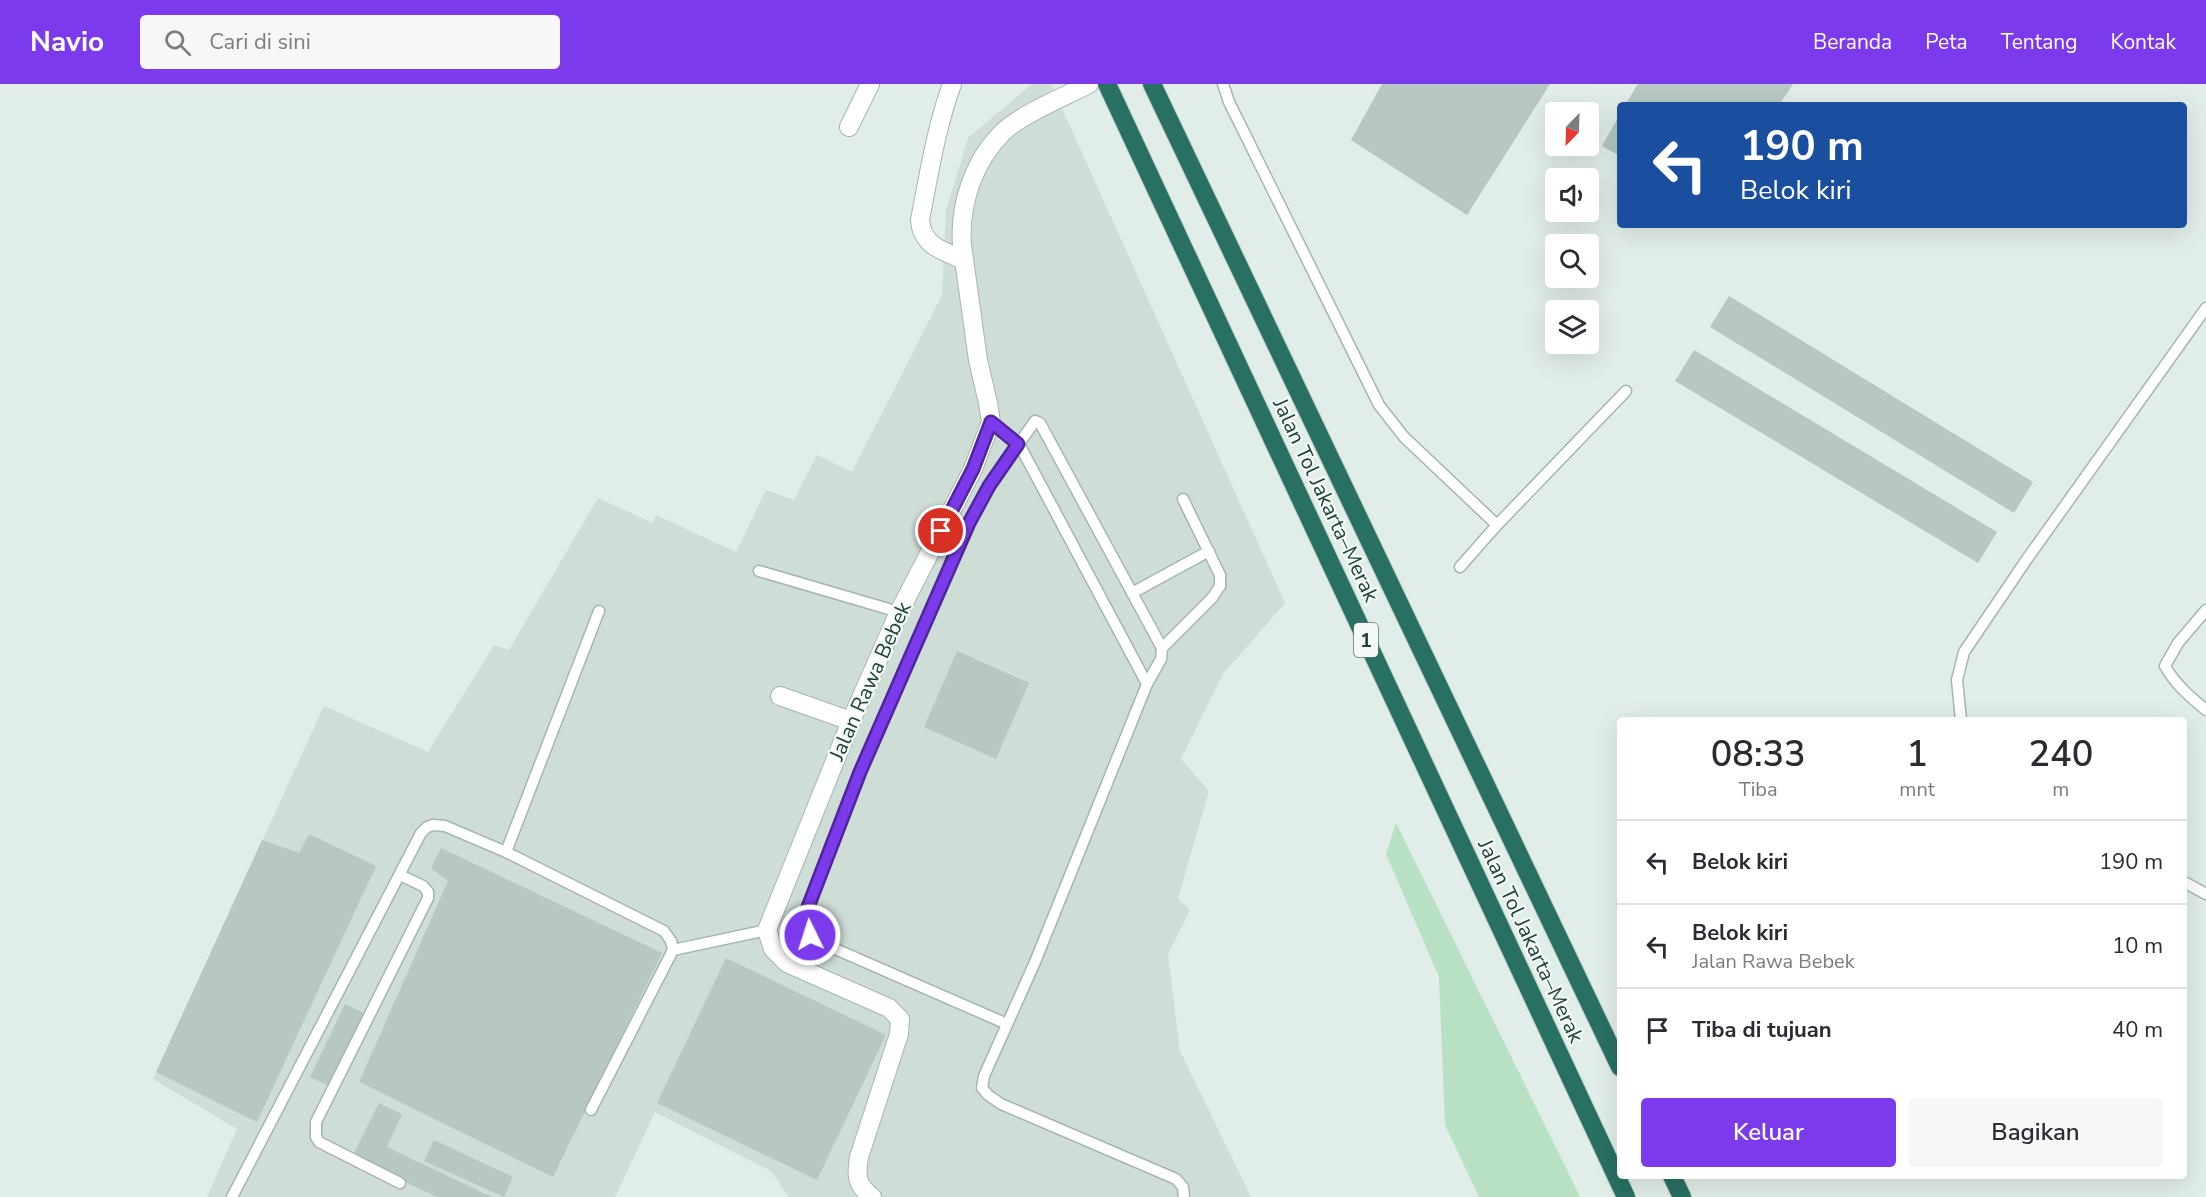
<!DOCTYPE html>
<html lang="id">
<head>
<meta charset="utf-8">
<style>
	:root { --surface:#fff; --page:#f7f7f7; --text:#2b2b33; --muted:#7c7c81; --line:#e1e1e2; --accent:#7c3aed }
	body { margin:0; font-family:"Nunito Sans",sans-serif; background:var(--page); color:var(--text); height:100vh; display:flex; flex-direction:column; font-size:22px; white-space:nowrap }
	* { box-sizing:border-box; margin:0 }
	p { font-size:20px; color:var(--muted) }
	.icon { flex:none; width:33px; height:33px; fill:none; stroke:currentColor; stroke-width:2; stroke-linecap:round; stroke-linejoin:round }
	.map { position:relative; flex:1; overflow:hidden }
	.details { position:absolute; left:1617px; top:633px; width:570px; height:462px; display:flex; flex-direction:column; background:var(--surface); border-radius:6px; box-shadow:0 6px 24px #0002 }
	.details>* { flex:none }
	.banner { position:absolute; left:1617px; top:18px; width:570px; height:126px; border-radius:6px; box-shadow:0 6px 24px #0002; background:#1a4fa0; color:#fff; overflow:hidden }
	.needle { width:39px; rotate:203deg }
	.buttons { position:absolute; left:1545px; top:18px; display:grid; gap:12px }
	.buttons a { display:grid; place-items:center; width:54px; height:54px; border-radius:6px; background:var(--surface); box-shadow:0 6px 24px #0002; font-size:30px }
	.pin { position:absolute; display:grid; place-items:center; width:51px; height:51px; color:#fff; margin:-26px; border:3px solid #fff; border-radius:50%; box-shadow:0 2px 6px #0007 }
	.me { position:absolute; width:66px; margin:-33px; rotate:356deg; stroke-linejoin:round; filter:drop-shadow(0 0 4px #0008) }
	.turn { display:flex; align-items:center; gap:21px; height:126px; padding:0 24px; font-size:27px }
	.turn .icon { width:78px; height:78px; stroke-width:2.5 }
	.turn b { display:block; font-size:42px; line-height:51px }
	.eta { display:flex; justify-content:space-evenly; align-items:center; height:102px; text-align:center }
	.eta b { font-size:36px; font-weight:600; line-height:42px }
	.action { display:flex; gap:12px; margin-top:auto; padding:12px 24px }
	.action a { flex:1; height:69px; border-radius:6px; background:var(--accent); color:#fff; font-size:24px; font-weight:600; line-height:69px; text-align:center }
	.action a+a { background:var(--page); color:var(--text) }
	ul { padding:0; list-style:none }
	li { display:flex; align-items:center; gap:18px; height:84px; padding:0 24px; border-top:2px solid var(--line) }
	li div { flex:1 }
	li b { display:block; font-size:22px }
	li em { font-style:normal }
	header { display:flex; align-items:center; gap:36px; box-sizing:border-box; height:84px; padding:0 30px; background:var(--accent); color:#fff }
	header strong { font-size:28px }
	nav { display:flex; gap:33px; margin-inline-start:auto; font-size:21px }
	.search { width:420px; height:54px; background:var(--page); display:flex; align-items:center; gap:15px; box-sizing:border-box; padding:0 21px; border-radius:6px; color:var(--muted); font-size:22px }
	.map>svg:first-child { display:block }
</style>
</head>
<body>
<header>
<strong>Navio</strong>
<div class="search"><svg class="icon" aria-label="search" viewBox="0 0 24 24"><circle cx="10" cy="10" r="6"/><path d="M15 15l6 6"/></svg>Cari di sini</div>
<nav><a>Beranda</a><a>Peta</a><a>Tentang</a><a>Kontak</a></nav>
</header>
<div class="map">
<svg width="2206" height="1113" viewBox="0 0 2206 1113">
	<rect width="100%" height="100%" fill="#e1ede8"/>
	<!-- built -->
	<polygon fill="#cfddd7" points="1032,0 1051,0 1285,519 1223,590 1181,675 1209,707 1178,814 1190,826 1168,870 1180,967 1251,1113 789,1113 771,1087 655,1028 615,1113 207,1113 237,1045 153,995 324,622 428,668 494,561 509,566 598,414 653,439 656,431 736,468 766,406 794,416 817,371 852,388 942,211 946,126 968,54"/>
	<!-- green -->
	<polygon fill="#b8e1c3" points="1396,739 1568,1088 1580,1113 1479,1113 1445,1041 1439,893 1386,770"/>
	<!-- building -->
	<g fill="#b6c8c1">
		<polygon points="1382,0 1550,0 1467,131 1351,56"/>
		<polygon points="1638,0 1793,0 1779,21 1625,21"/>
		<polygon points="1620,30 1620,72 1602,62"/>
		<polygon points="1729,212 2033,398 2014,429 1710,243"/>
		<polygon points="1694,266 1997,448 1978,479 1675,297"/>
		<polygon points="957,567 1029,599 996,675 924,643"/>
		<polygon points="309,750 376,782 257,1038 156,988 262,756 299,769"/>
		<polygon points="441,764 662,869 553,1093 359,998 448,797 431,784"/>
		<polygon points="726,874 886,951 817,1096 657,1019"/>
		<polygon points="345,920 366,930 331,1003 310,993"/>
		<polygon points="379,1019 402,1030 387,1063 492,1113 437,1113 352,1073"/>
		<polygon points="434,1056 513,1093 504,1113 424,1077"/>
	</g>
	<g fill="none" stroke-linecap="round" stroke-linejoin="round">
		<!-- lane casing -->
		<g stroke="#a3b6b0" stroke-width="13">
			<g id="lane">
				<polyline points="1223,0 1229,18 1379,321 1404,353 1497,441"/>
				<polyline points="991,338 1019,360 1147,600 1035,878 984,992 982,1004 988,1011 1001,1020 1176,1095 1183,1103 1184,1113"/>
				<polyline points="1460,483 1497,441 1626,307"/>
				<polyline points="759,487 899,528"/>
				<polyline points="1132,509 1209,467"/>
				<path d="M 2206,526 L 2178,559 L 2165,582 C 2174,599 2190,613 2206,626"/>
				<polyline points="1162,564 1212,514 1220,502 1220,491 1183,415"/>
				<polyline points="1961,636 1957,596 1964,568 2027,475 2206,224"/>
				<polyline points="506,768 599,527"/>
				<polyline points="2184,798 2206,810"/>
				<path d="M 1007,940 L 817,857 C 807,847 806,836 808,823 L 860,688 L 969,439 L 989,402 L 1035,337 L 1040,339 L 1162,564 L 1161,575 L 1147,600"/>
				<polyline points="591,1026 673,866"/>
				<polyline points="400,1099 319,1058 316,1053 316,1038 428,814 428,808 423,802 400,791"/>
				<polyline points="232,1113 421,749 427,743 433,741 445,742 506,768 664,847 671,857 673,866 767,846"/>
			</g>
		</g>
		<!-- street casing -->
		<g stroke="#a3b6b0" stroke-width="20">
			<g id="street">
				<path d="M 952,0 C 936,44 929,90 920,136 C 922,162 943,167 964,176"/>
				<polyline points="849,43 870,0"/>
				<polyline points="780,612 851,637"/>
				<path d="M 872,1113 C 856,1101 856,1091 859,1073 L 899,950 L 900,935 L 889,924 L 787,879 L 773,865 L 767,846 L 851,637 L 899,528 L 973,385 L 991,338 L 988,319 L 978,276 L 962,161 C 959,120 974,76 1004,47 C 1024,29 1064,13 1089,0"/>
			</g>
		</g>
		<!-- highway casing -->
		<g stroke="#c0cac7" stroke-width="20">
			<g id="highway">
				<polyline points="1107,0 1626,1113"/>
				<polyline points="1152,0 1620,983"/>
				<polyline points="1672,1092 1682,1113"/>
			</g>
		</g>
		<!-- lane -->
		<use href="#lane" stroke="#fff" stroke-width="10"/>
		<!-- street -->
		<use href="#street" stroke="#fff" stroke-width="18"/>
		<!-- highway -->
		<use href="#highway" stroke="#287062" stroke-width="18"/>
	</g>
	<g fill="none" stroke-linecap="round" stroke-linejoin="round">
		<!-- route casing -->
		<g stroke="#51269a" stroke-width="15">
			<polyline id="route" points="810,851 806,837 808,823 860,688 969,439 989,402 1018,360 991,338 973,385 941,447"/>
		</g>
		<!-- route -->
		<use href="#route" stroke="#7c3aed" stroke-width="10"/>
	</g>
	<g text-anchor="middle" stroke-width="4.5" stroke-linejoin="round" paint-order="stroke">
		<!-- shield labels -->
		<rect fill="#f2f9f6" stroke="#5e7871" stroke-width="1.5" x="1354" y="539" width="24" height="34" rx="4.5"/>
		<g font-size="20" font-weight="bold" fill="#1f4038">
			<text x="1366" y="563">1</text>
		</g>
		<!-- street labels -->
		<g font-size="21" fill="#1f4038" stroke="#f2f9f6">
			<text transform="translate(1326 416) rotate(65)" y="7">Jalan Tol Jakarta–Merak</text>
			<text transform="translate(870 597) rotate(-66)" y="7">Jalan Rawa Bebek</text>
			<text transform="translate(1531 857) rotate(65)" y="7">Jalan Tol Jakarta–Merak</text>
		</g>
	</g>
</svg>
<div class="buttons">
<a><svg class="needle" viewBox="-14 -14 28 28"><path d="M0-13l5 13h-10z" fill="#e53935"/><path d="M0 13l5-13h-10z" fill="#7c7c81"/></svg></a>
<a><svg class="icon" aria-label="sound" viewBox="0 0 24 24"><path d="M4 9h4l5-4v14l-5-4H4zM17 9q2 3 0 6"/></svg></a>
<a><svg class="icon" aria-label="search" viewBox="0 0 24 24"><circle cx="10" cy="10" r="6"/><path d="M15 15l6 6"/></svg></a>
<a><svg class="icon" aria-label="layers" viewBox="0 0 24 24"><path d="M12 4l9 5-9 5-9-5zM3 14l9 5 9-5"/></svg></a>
</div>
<div class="pin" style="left:941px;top:447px;background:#d93025"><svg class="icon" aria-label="arrive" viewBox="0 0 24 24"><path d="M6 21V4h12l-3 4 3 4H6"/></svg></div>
<svg class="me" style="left:810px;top:851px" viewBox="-20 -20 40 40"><circle r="17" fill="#7c3aed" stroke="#fff" stroke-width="3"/><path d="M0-11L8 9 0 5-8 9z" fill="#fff"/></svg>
<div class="banner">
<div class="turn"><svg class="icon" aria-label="left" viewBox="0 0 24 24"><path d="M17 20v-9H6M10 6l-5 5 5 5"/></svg><div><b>190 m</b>Belok kiri</div></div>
</div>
<section class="details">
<div class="eta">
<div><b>08:33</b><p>Tiba</p></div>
<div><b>1</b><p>mnt</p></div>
<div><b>240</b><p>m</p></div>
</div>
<ul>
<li><svg class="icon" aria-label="left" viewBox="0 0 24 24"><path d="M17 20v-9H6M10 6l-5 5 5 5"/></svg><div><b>Belok kiri</b></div><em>190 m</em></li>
<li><svg class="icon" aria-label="left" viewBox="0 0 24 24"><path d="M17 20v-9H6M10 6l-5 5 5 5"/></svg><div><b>Belok kiri</b><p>Jalan Rawa Bebek</p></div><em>10 m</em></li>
<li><svg class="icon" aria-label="arrive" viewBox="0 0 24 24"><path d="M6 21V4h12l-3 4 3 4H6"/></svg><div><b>Tiba di tujuan</b></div><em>40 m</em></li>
</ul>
<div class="action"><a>Keluar</a><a>Bagikan</a></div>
</section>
</div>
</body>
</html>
